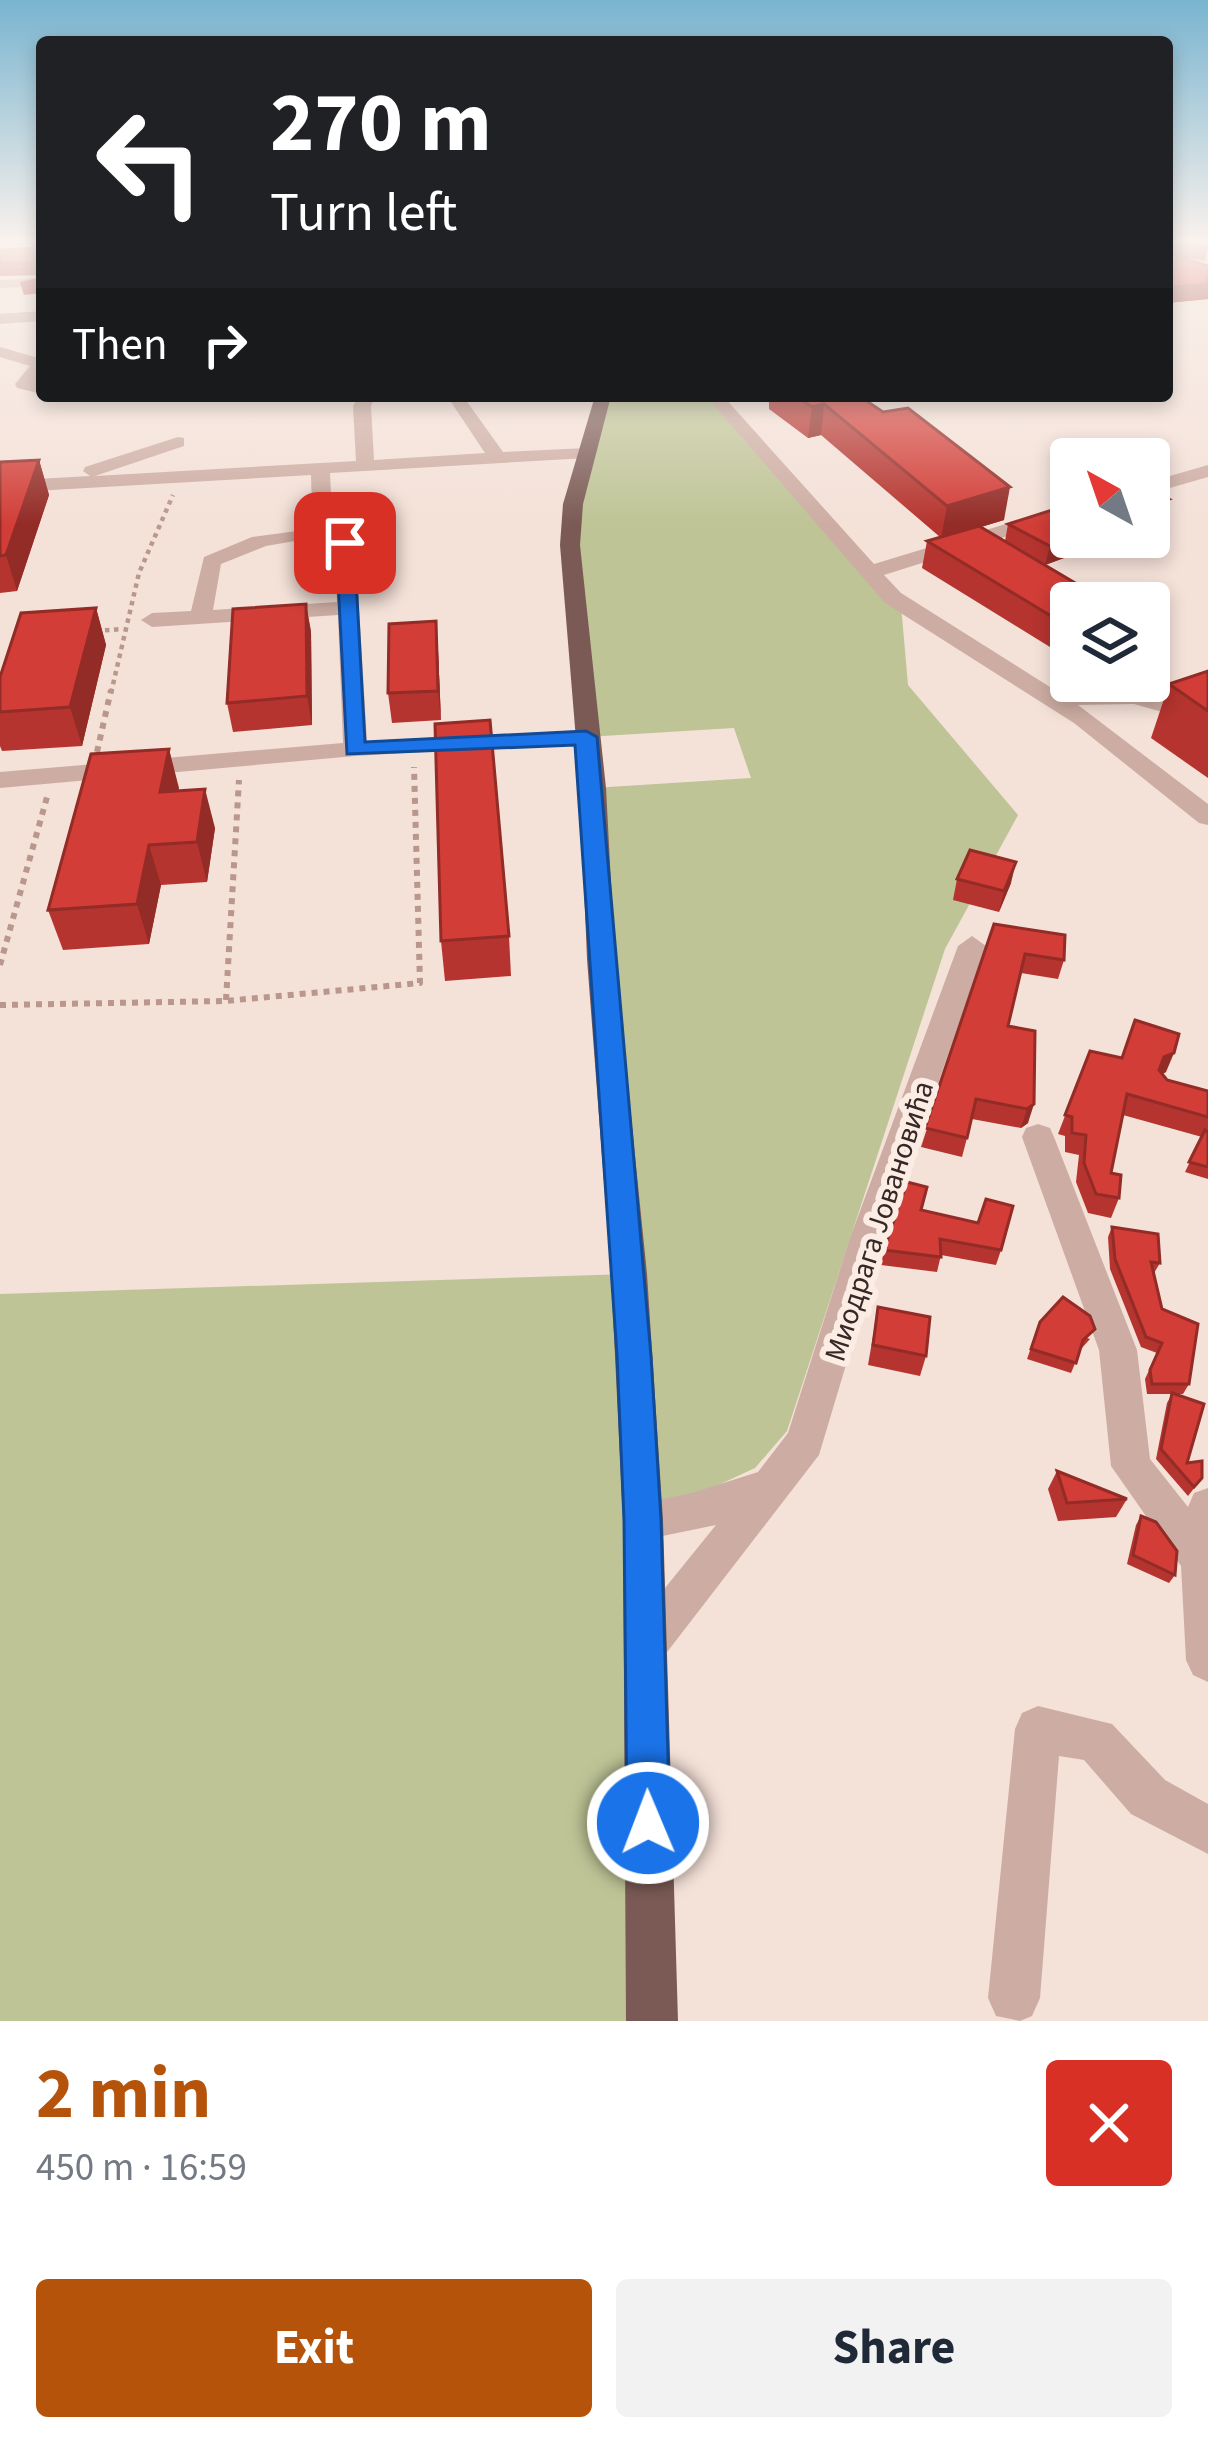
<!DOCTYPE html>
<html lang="en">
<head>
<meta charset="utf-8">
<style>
	:root { --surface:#fff; --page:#f2f2f3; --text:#1f2937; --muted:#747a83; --accent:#b45309 }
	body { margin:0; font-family:"Source Sans 3",sans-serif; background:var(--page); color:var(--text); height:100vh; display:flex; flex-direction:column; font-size:45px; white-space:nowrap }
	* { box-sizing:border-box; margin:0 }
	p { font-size:39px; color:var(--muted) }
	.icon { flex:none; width:66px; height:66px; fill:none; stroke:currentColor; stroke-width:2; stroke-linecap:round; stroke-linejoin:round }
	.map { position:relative; height:2021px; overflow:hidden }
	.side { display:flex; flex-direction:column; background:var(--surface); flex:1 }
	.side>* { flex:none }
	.hud { position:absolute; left:36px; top:36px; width:1137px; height:366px; border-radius:12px; box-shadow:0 6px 18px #0003; background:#202124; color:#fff; overflow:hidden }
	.needle { width:78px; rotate:320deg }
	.fabs { position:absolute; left:1050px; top:438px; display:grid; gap:24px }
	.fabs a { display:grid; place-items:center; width:120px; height:120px; border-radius:12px; background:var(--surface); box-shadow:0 6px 18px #0003; font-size:60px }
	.pin { position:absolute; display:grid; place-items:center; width:102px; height:102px; color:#fff; margin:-51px; border-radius:24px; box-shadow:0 6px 18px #0006 }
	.me { position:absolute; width:132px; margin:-66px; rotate:359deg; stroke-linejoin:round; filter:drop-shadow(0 0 9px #0008) }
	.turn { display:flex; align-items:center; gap:42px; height:252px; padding:0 36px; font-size:54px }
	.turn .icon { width:156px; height:156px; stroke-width:2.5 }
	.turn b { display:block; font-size:84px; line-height:102px }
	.then { display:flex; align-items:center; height:114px; padding:0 36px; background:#0003; gap:24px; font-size:45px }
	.round { display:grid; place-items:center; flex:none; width:126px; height:126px; border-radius:12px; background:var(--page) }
	.headline { display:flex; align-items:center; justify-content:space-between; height:204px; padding:0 36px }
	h1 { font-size:72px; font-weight:700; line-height:90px; color:var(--accent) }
	.primary-button { display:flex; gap:24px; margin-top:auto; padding:24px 36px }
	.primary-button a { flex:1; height:138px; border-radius:12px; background:var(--accent); color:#fff; font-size:48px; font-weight:700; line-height:138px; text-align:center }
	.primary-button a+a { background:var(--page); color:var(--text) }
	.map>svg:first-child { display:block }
</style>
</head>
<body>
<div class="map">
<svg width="1208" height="2021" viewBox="0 0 1208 2021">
	<rect width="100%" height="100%" fill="#f4e1d8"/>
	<!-- green -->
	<polygon fill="#bec496" points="603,396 714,396 901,605 908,685 1018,815 945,949 787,1431 755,1468 643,1520 652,2021 0,2021 0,1294 629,1274 593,788 751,778 734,728 586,737 570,545"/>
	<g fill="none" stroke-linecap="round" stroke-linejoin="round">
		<!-- path-far1 -->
		<g stroke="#b9978d" stroke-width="4.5" stroke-dasharray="4.5 4.5" stroke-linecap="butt">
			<polyline points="96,631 123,629"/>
			<polyline points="111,693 139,573 173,495"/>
		</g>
		<!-- path -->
		<g stroke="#b9978d" stroke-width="6" stroke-dasharray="6 6" stroke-linecap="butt">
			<polyline points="97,752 111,690"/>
			<polyline points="0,965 47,797"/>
			<polyline points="226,1000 239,780"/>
			<polyline points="0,1005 225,1001 420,983 414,767"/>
		</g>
		<!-- minor -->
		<g fill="#cdada3" fill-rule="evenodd">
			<polygon points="42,278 42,286 0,288 0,280"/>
			<polygon points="42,311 42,321 0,324 0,314"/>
			<polygon points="0,347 42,359 42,375 35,382 42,384 42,394 17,388 15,384 30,366 0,357"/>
			<polygon points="359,396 375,396 371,406 374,460 485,453 447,396 463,396 503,452 587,448 596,453 587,458 330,473 332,515 322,521 312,515 311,475 0,493 0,481 90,476 83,471 85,467 178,437 184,438 184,446 95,476 356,461 353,406"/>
			<polygon points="706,396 723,396 874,564 1071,504 1071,516 884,575 901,593 1061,694 1134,690 1208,710 1208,725 1134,704 1078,705 1208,804 1208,825 1199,823 1074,723 885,603"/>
			<polygon points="1208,465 1208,477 1149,494 1149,482"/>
			<path d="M 312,529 L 355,543 L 367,741 L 586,730 L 598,737 L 595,742 L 355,756 L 0,788 L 0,772 L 343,743 L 338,615 L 152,627 L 141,620 L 152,613 L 191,611 L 204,557 L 252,537 ZM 295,541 L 335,546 L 337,602 L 213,610 L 221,564 L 266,546 Z"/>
			<polygon points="972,936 986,946 884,1238 819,1455 661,1660 646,1667 631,1660 624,1645 631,1630 716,1525 643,1540 629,1534 623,1520 629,1506 692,1493 758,1472 788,1433 850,1238 958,946"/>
			<polygon points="1038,1124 1050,1128 1054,1137 1137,1350 1150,1459 1188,1507 1194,1493 1208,1488 1208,1682 1193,1675 1186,1660 1181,1566 1111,1466 1099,1350 1022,1137 1026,1128"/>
			<polygon points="1038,1706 1112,1724 1165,1780 1208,1804 1208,1854 1131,1814 1084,1760 1059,1756 1040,1998 1032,2016 1020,2021 996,2016 988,1998 1015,1729 1022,1713"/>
		</g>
		<!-- major -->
		<polygon fill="#7b5a55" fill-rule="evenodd" points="595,396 611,396 583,504 580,545 606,788 615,959 647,1274 663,1520 678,2021 626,2021 623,1520 611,1274 587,959 580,788 560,545 563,504"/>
	</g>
	<!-- wall -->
	<g fill="#b5342f">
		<polygon points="1167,243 1193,243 1208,246 1205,261 1179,256 1208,299 1167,303"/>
		<polygon points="42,245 42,275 0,276 0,250 39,248"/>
		<polygon points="42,277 42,293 24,295 20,282"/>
		<polygon points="765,396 859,396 1004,520 981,527 1005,541 1008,524 1071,537 1121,537 1045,565 1071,603 1071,660 922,568 927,541 940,537 821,435 808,438 769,409 769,399"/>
		<polygon points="39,460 49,495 17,591 0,593 0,462"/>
		<polygon points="306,604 311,632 312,725 233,732 227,703"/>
		<polygon points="96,608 106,645 82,746 2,751 0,746 0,677"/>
		<polygon points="438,650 441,720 392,723 388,693"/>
		<polygon points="1208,671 1208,778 1151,738 1169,684"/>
		<polygon points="169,749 178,791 215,828 207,882 161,885 149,944 63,950 48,910"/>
		<polygon points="957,879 1011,883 999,912 953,900"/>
		<polygon points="994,924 1064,960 1058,979 1021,973 1008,1026 1035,1031 1028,1123 1021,1128 972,1119 962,1157 921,1147"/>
		<polygon points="509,936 511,976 445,981 441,941"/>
		<polygon points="1090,1051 1166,1072 1162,1074 1167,1080 1208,1091 1208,1179 1185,1172 1202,1137 1123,1115 1111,1173 1119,1198 1111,1218 1088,1213 1076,1182 1079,1155 1065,1152 1065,1136 1058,1134"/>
		<polygon points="921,1210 1001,1250 996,1265 941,1255 937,1272 881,1265 884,1250"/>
		<polygon points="1112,1227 1160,1263 1154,1273 1162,1309 1189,1384 1183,1394 1174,1394 1187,1463 1202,1478 1188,1496 1156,1459 1167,1403 1172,1394 1147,1394 1145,1379 1157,1353 1141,1347 1110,1269 1108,1237"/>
		<polygon points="878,1307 926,1356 920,1376 868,1365"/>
		<polygon points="1040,1322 1090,1339 1081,1349 1071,1373 1027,1359"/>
		<polygon points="1057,1471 1127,1499 1116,1517 1058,1521 1048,1489"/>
		<polygon points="1141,1516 1175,1575 1169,1583 1127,1564 1136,1525"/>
	</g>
	<!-- shaded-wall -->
	<g fill="#932b26">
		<polygon points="2,243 42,243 2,245"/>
		<polygon points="1208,278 1208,299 1167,303 1167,288"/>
		<polygon points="824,404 821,435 808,438 812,407"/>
		<polygon points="39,460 49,495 17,591 6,555"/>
		<polygon points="1010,487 1004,520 941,539 947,506"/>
		<polygon points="1169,499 1164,518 1149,522 1149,505"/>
		<polygon points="1075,537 1121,537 1045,565 1050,546"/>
		<polygon points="306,604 311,632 312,725 307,696"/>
		<polygon points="96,608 106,645 82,746 70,707"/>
		<polygon points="436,621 438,650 441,720 438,691"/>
		<polygon points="1156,644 1149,665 1149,647"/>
		<polygon points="169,749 179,788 170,831 160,792"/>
		<polygon points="205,789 215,828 207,882 197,842"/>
		<polygon points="149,845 161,885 149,944 137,904"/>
		<polygon points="1016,862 1011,883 999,912 1004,891"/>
		<polygon points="1174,1053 1166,1072 1156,1077 1164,1057"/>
		<polygon points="1034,1104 1028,1123 1021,1128 1027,1109"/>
	</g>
	<!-- building -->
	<g fill="#d23d37" stroke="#932b26" stroke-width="3">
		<polygon points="42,245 42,272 42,263 0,264 0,250 39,248"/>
		<polygon points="1167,252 1208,266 1208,278 1206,279 1208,284 1167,288"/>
		<polygon points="796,396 859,396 883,412 908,408 1010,487 947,506 824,404 812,407"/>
		<polygon points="39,460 6,555 0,556 0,462"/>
		<polygon points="1149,488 1169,499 1149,505"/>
		<polygon points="1071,504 1071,537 1075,537 1050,546 1008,524"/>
		<polygon points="979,526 1109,603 1071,603 1071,628 927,541"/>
		<polygon points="306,604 307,696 227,703 233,609"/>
		<polygon points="96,608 70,707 0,712 0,677 21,613"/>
		<polygon points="436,621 438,691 388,693 389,624"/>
		<polygon points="1208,671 1208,711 1169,684"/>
		<polygon points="490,720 509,936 441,941 435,724"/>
		<polygon points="169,749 160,792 205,789 197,842 149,845 137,904 48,910 91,754"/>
		<polygon points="970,850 1016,862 1004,891 957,879"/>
		<polygon points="994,924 1065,935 1064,960 1025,954 1008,1026 1035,1031 1034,1104 1027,1109 976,1099 967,1138 925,1128"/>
		<polygon points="1135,1020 1179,1034 1174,1053 1164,1057 1159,1070 1167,1080 1208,1091 1208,1117 1127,1094 1111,1173 1121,1175 1119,1198 1096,1194 1084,1163 1086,1135 1072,1133 1072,1117 1065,1115 1090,1051 1122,1058"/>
		<polygon points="1205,1130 1208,1132 1208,1167 1189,1162"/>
		<polygon points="907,1182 927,1187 921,1210 978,1223 986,1199 1013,1206 1001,1250 940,1239 941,1257 884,1250"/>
		<polygon points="1112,1227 1158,1234 1160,1263 1151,1262 1162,1309 1198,1324 1189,1384 1152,1384 1150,1370 1162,1343 1146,1337 1115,1259"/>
		<polygon points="1063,1297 1090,1316 1095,1329 1083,1340 1076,1363 1031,1349 1040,1322"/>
		<polygon points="878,1307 930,1317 926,1356 873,1345"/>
		<polygon points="1172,1393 1204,1404 1187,1463 1202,1461 1202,1478 1194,1487 1161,1449"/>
		<polygon points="1057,1471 1127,1499 1067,1503"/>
		<polygon points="1141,1516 1156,1522 1177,1551 1175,1575 1133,1555"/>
	</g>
	<!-- sky -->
	<linearGradient id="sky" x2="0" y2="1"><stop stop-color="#79b4cf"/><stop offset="0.46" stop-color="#faf2ed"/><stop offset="1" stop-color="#faf2ed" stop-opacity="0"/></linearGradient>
	<rect width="1208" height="525" fill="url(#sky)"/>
	<!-- route -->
	<polygon fill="#1a73e8" stroke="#114b97" stroke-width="3" points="345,538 354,543 365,742 586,731 597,737 651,1356 661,1520 670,1823 664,1839 648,1845 633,1839 627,1823 624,1520 617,1356 575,745 347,754 336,543"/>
	<g text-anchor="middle" stroke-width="12" stroke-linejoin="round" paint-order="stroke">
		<!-- street labels -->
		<g font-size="30" fill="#372726" stroke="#fbece4">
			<text transform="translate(879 1221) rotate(-72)" y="10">Миодрага Јовановића</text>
		</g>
	</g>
</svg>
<div class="fabs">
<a><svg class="needle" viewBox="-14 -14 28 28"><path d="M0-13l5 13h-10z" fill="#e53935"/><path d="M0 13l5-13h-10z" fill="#747a83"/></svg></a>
<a><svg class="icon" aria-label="layers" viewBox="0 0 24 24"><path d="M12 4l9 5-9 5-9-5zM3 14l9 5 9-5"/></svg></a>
</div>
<div class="pin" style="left:345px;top:543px;background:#d93025"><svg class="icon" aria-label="arrive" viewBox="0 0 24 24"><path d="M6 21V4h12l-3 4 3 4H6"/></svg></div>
<svg class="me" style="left:648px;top:1823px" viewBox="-20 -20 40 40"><circle r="17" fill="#1a73e8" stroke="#fff" stroke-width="3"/><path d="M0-11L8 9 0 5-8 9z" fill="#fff"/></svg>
<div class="hud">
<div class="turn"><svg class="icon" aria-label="left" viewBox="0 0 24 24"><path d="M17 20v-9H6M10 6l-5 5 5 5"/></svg><div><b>270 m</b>Turn left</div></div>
<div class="then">Then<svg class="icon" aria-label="right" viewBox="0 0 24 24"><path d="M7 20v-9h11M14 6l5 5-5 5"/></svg></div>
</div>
</div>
<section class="side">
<div class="headline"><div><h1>2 min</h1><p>450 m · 16:59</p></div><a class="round" style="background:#d93025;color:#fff"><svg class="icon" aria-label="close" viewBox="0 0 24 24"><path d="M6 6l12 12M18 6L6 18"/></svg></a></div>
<div class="primary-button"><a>Exit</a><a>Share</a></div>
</section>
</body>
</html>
